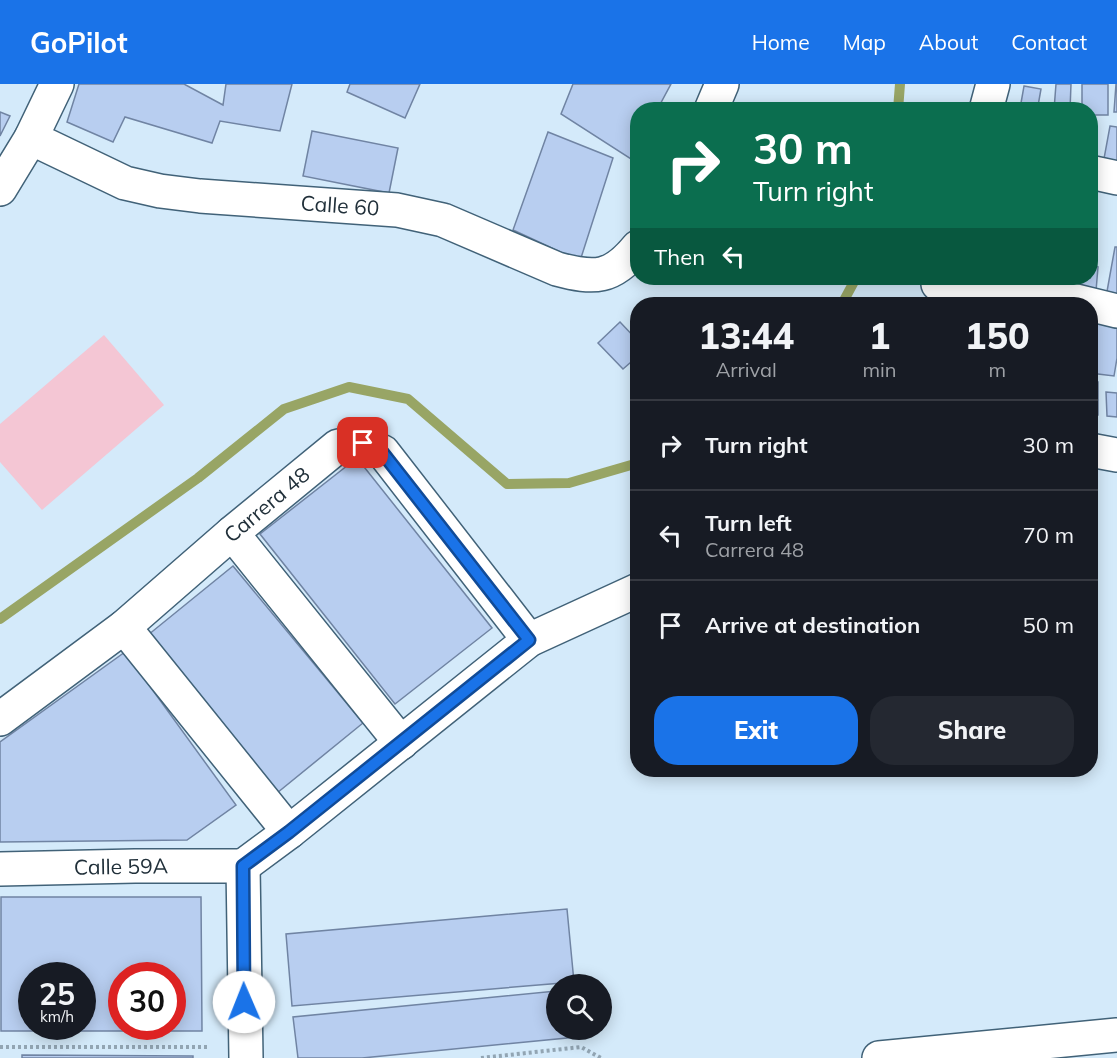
<!DOCTYPE html>
<html lang="en">
<head>
<meta charset="utf-8">
<style>
	:root { --surface:#171b24; --page:#242831; --text:#f1f3f6; --muted:#9ea1a6; --line:#363941; --accent:#1a73e8 }
	body { margin:0; font-family:Mulish,sans-serif; background:var(--page); color:var(--text); height:100vh; display:flex; flex-direction:column; font-size:22px; white-space:nowrap }
	* { box-sizing:border-box; margin:0 }
	p { font-size:20px; color:var(--muted) }
	.icon { flex:none; width:33px; height:33px; fill:none; stroke:currentColor; stroke-width:2; stroke-linecap:round; stroke-linejoin:round }
	.map { position:relative; flex:1; overflow:hidden }
	.panel { position:absolute; left:630px; top:213px; width:468px; height:480px; display:flex; flex-direction:column; background:var(--surface); border-radius:24px; box-shadow:0 3px 15px #0003 }
	.panel>* { flex:none }
	.guide { position:absolute; left:630px; top:18px; width:468px; height:183px; border-radius:24px; box-shadow:0 3px 15px #0003; background:#0b6e4f; color:#fff; overflow:hidden }
	.controls { position:absolute; left:546px; top:890px; display:grid; gap:12px }
	.controls a { display:grid; place-items:center; width:66px; height:66px; border-radius:50%; background:var(--surface); box-shadow:0 3px 15px #0003; font-size:30px }
	.speed { position:absolute; left:18px; top:878px; display:flex; gap:12px; font-size:30px; font-weight:700; text-align:center }
	.speed>* { display:grid; place-content:center; width:78px; height:78px; border-radius:50%; background:var(--surface); box-shadow:0 3px 15px #0003; line-height:1 }
	.speed small { font-size:15px; font-weight:400 }
	.speed .limit { border:9px solid #d22; background:#fff; color:#111 }
	.pin { position:absolute; display:grid; place-items:center; width:51px; height:51px; color:#fff; margin:-26px; border-radius:12px; box-shadow:0 3px 9px #0006 }
	.me { position:absolute; width:66px; margin:-33px; rotate:359deg; stroke-linejoin:round; filter:drop-shadow(0 0 4px #0008) }
	.turn { display:flex; align-items:center; gap:21px; height:126px; padding:0 24px; font-size:27px }
	.turn .icon { width:78px; height:78px; stroke-width:2.5 }
	.turn b { display:block; font-size:42px; line-height:51px }
	.then { display:flex; align-items:center; height:57px; padding:0 24px; background:#0003; gap:12px; font-size:22px }
	.eta { display:flex; justify-content:space-evenly; align-items:center; height:102px; text-align:center }
	.eta b { font-size:36px; font-weight:800; line-height:42px }
	.primary-button { display:flex; gap:12px; margin-top:auto; padding:12px 24px }
	.primary-button a { flex:1; height:69px; border-radius:24px; background:var(--accent); color:#fff; font-size:24px; font-weight:800; line-height:69px; text-align:center }
	.primary-button a+a { background:var(--page); color:var(--text) }
	ul { padding:0; list-style:none }
	li { display:flex; align-items:center; gap:18px; height:90px; padding:0 24px; border-top:2px solid var(--line) }
	li div { flex:1 }
	li b { display:block; font-size:22px }
	li em { font-style:normal }
	header { display:flex; align-items:center; gap:36px; box-sizing:border-box; height:84px; padding:0 30px; background:var(--accent); color:#fff }
	header strong { font-size:28px }
	nav { display:flex; gap:33px; margin-inline-start:auto; font-size:21px }
	.map>svg:first-child { display:block }
</style>
</head>
<body>
<header>
<strong>GoPilot</strong>
<nav><a>Home</a><a>Map</a><a>About</a><a>Contact</a></nav>
</header>
<div class="map">
<svg width="1117" height="974" viewBox="0 0 1117 974">
	<rect width="100%" height="100%" fill="#d4eafa"/>
	<!-- green -->
	<polygon fill="#f4c6d4" points="104,251 164,321 42,426 0,378 0,340"/>
	<g fill="none" stroke-linecap="round" stroke-linejoin="round">
		<!-- stream -->
		<g stroke="#98a565" stroke-width="10">
			<polyline points="898,26 900,0"/>
			<polyline points="842,220 856,194"/>
			<polyline points="0,535 198,394 284,325 349,303 408,315 507,400 569,399 638,379"/>
		</g>
	</g>
	<!-- building -->
	<g fill="#b8cef0" stroke="#7084a3" stroke-width="1.5" fill-rule="evenodd">
		<polygon points="79,0 184,0 223,21 226,0 292,0 280,47 220,37 212,59 125,33 113,58 67,38"/>
		<polygon points="350,0 420,0 405,34 347,8"/>
		<polygon points="573,0 671,0 657,26 638,26 638,63 631,75 561,30"/>
		<polygon points="1056,0 1071,0 1070,26 1054,26"/>
		<polygon points="1082,0 1108,0 1108,31 1090,31 1090,26 1082,26"/>
		<polygon points="1116,0 1117,0 1117,28 1114,28"/>
		<polygon points="1024,2 1041,5 1038,22 1021,19"/>
		<polygon points="0,28 10,32 0,52"/>
		<polygon points="1110,42 1117,43 1117,82 1103,80"/>
		<polygon points="312,47 398,64 389,109 303,92"/>
		<polygon points="548,48 613,74 580,177 513,146"/>
		<polygon points="1115,163 1117,163 1117,215 1106,213"/>
		<polygon points="1090,182 1098,183 1096,207 1071,206 1072,194 1090,194"/>
		<polygon points="1096,236 1117,240 1117,274 1114,292 1090,289 1090,269"/>
		<polygon points="620,238 638,257 638,272 623,285 598,259"/>
		<polygon points="1090,298 1098,298 1098,331 1090,330"/>
		<polygon points="1106,308 1117,309 1117,333 1107,332"/>
		<polygon points="357,374 492,544 395,620 260,450"/>
		<polygon points="233,482 363,639 277,709 148,551"/>
		<polygon points="125,568 236,721 187,756 0,758 0,658"/>
		<path d="M 1,813 L 201,813 L 202,947 L 1,947 ZM 32,891 L 82,891 L 82,942 L 32,942 ZM 122,891 L 172,891 L 172,942 L 122,942 Z"/>
		<polygon points="567,825 574,898 292,922 286,850"/>
		<polygon points="556,907 556,945 576,945 577,953 362,974 298,974 293,933"/>
		<polygon points="22,971 193,972 193,974 22,974"/>
	</g>
	<g fill="none" stroke-linecap="round" stroke-linejoin="round">
		<!-- minor casing -->
		<g stroke="#416278" stroke-width="36">
			<g id="minor">
				<polyline points="711,26 722,0"/>
				<polyline points="986,26 993,0"/>
				<path d="M 31,54 L 125,99 L 160,107 L 200,112 L 397,126 L 443,136 L 557,185 C 595,195 612,195 638,163"/>
				<polyline points="1090,88 1117,94"/>
				<polyline points="0,105 31,54 57,0"/>
				<polyline points="938,200 1068,215 1117,227"/>
				<polyline points="1090,366 1117,371"/>
				<polyline points="232,449 401,659"/>
				<polyline points="124,543 289,748"/>
				<polyline points="0,635 124,543 232,449 338,362 362,359 383,368 529,556"/>
				<polyline points="243,782 289,748 529,556 638,506"/>
				<polyline points="243,782 246,974"/>
				<polyline points="0,785 135,782 243,782"/>
				<polyline points="879,974 1117,951"/>
			</g>
		</g>
		<!-- path -->
		<g stroke="#92a5b3" stroke-width="4" stroke-dasharray="3 3" stroke-linecap="butt">
			<polyline points="0,963 210,963"/>
			<polyline points="481,974 581,963 601,974"/>
		</g>
		<!-- minor -->
		<use href="#minor" stroke="#fff" stroke-width="33"/>
	</g>
	<g fill="none" stroke-linecap="round" stroke-linejoin="round">
		<!-- route casing -->
		<g stroke="#114b97" stroke-width="15">
			<polyline id="route" points="244,918 243,782 289,748 529,556 382,368 363,359"/>
		</g>
		<!-- route -->
		<use href="#route" stroke="#1a73e8" stroke-width="10"/>
	</g>
	<g text-anchor="middle" stroke-width="4.5" stroke-linejoin="round" paint-order="stroke">
		<!-- street labels -->
		<g font-size="21" fill="#21303a" stroke="#fff">
			<text transform="translate(340 122) rotate(4)" y="7">Calle 60</text>
			<text transform="translate(267 421) rotate(-40)" y="7">Carrera 48</text>
			<text transform="translate(121 783) rotate(-1)" y="7">Calle 59A</text>
		</g>
	</g>
</svg>
<div class="controls">
<a><svg class="icon" aria-label="search" viewBox="0 0 24 24"><circle cx="10" cy="10" r="6"/><path d="M15 15l6 6"/></svg></a>
</div>
<div class="speed"><div>25<small>km/h</small></div><div class="limit">30</div></div>
<div class="pin" style="left:363px;top:359px;background:#d93025"><svg class="icon" aria-label="arrive" viewBox="0 0 24 24"><path d="M6 21V4h12l-3 4 3 4H6"/></svg></div>
<svg class="me" style="left:244px;top:918px" viewBox="-20 -20 40 40"><circle r="19" fill="#fff"/><path d="M0-13L10 11 0 6-10 11z" fill="#1a73e8"/></svg>
<div class="guide">
<div class="turn"><svg class="icon" aria-label="right" viewBox="0 0 24 24"><path d="M7 20v-9h11M14 6l5 5-5 5"/></svg><div><b>30 m</b>Turn right</div></div>
<div class="then">Then<svg class="icon" aria-label="left" viewBox="0 0 24 24"><path d="M17 20v-9H6M10 6l-5 5 5 5"/></svg></div>
</div>
<section class="panel">
<div class="eta">
<div><b>13:44</b><p>Arrival</p></div>
<div><b>1</b><p>min</p></div>
<div><b>150</b><p>m</p></div>
</div>
<ul>
<li><svg class="icon" aria-label="right" viewBox="0 0 24 24"><path d="M7 20v-9h11M14 6l5 5-5 5"/></svg><div><b>Turn right</b></div><em>30 m</em></li>
<li><svg class="icon" aria-label="left" viewBox="0 0 24 24"><path d="M17 20v-9H6M10 6l-5 5 5 5"/></svg><div><b>Turn left</b><p>Carrera 48</p></div><em>70 m</em></li>
<li><svg class="icon" aria-label="arrive" viewBox="0 0 24 24"><path d="M6 21V4h12l-3 4 3 4H6"/></svg><div><b>Arrive at destination</b></div><em>50 m</em></li>
</ul>
<div class="primary-button"><a>Exit</a><a>Share</a></div>
</section>
</div>
</body>
</html>
